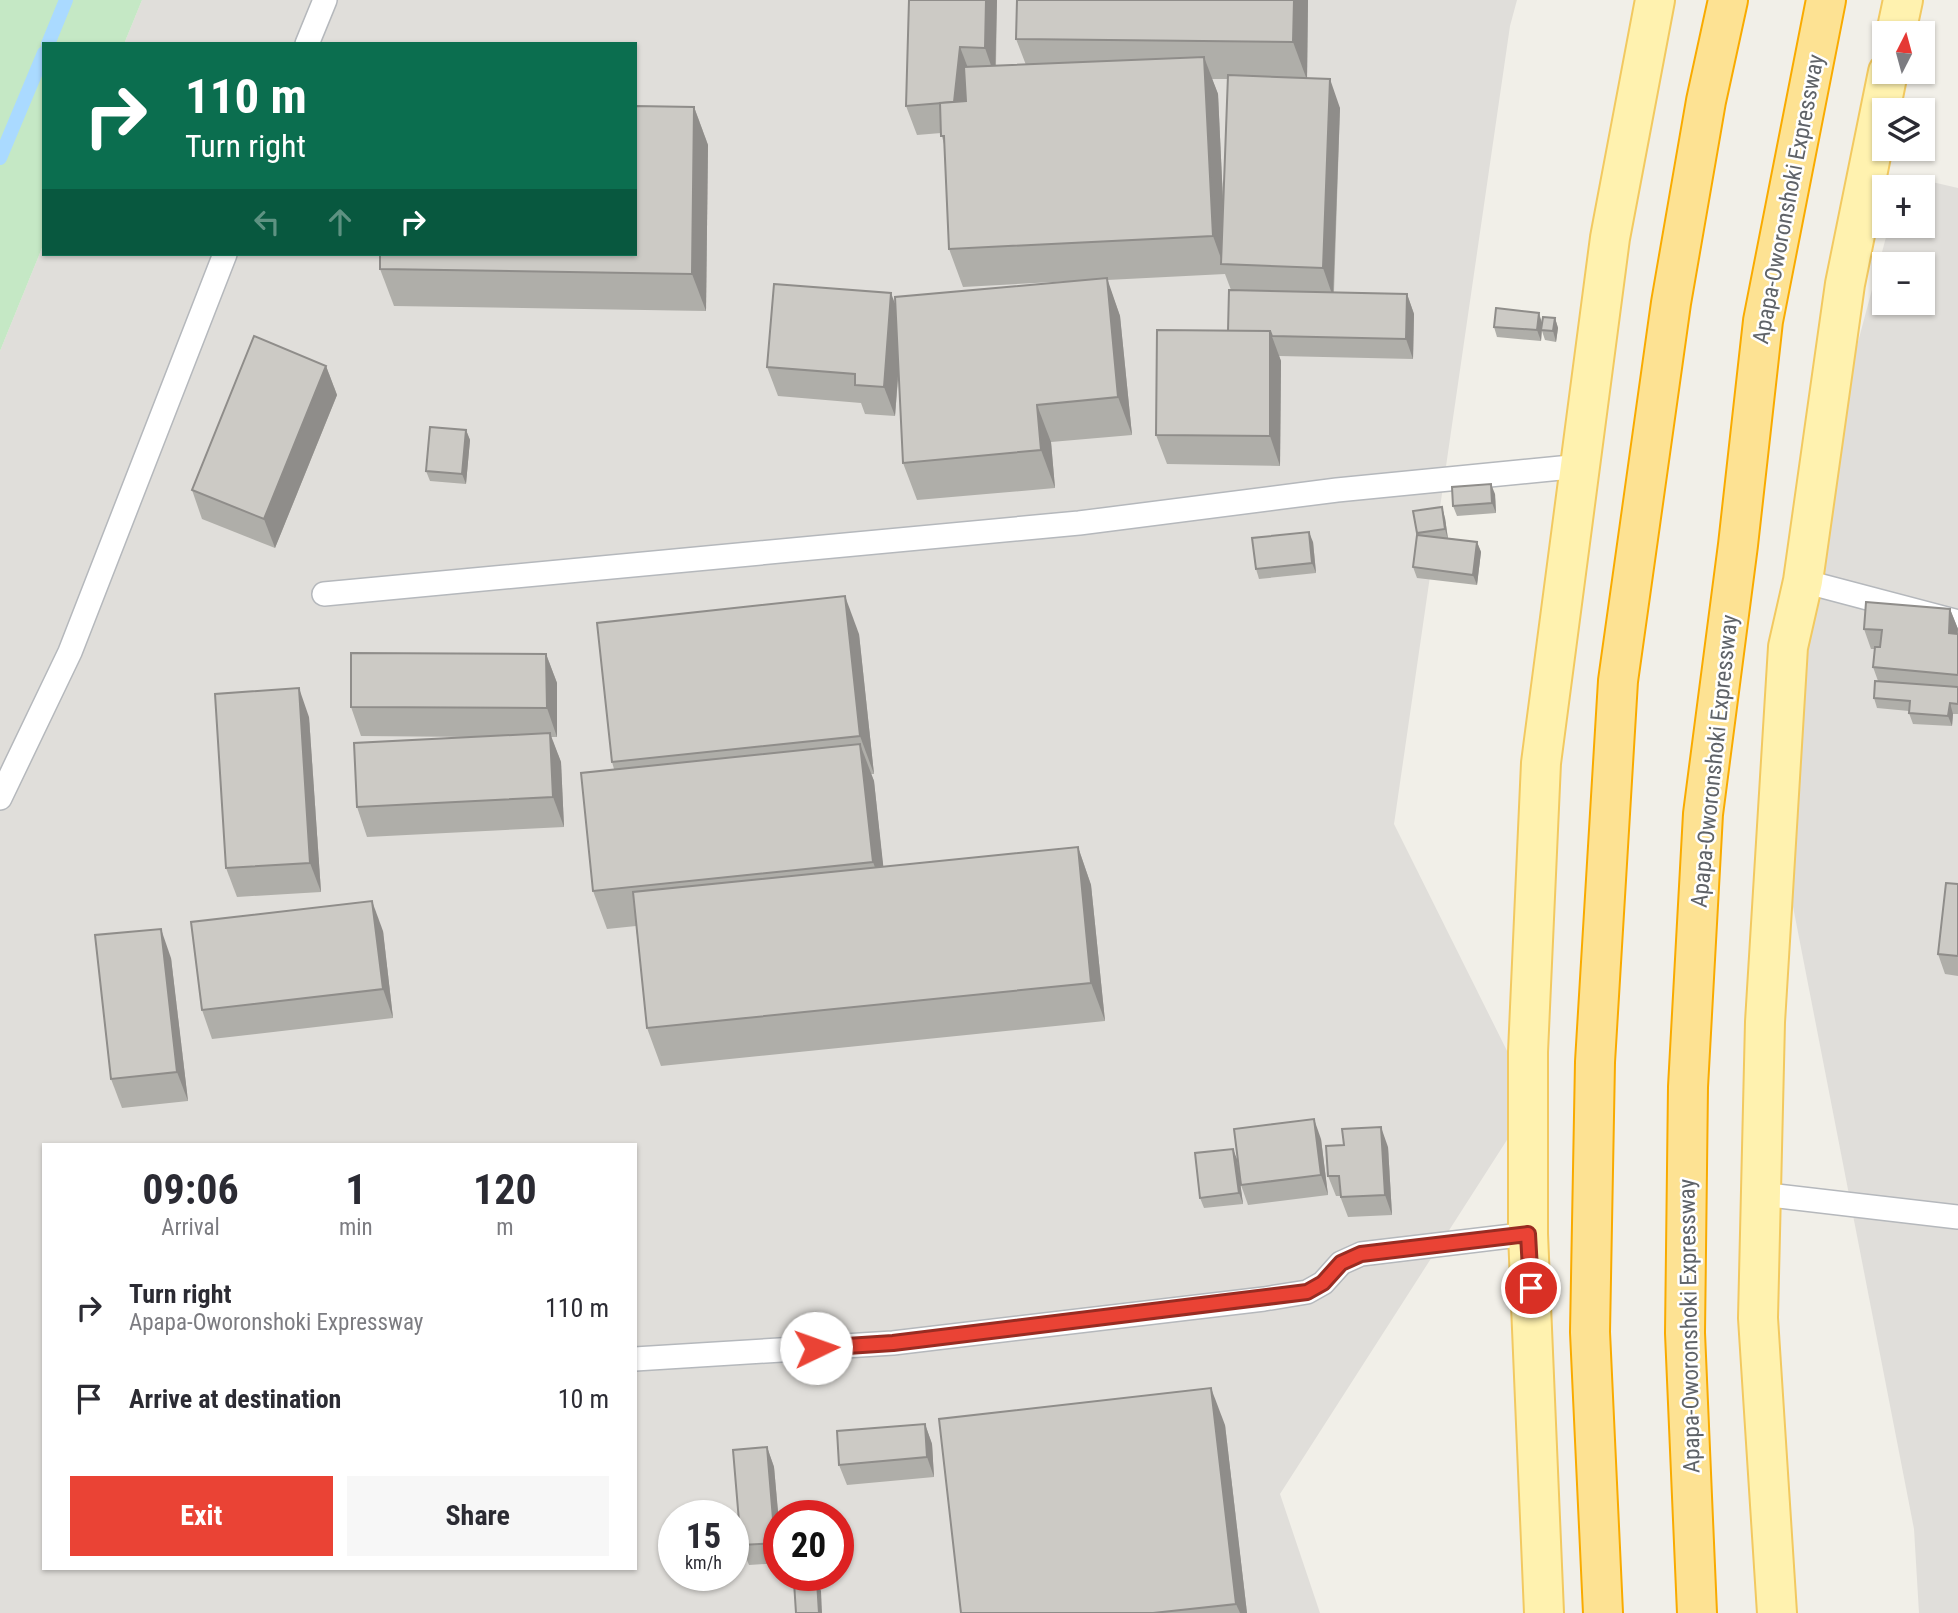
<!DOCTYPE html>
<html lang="en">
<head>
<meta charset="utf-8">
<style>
	:root { --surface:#fff; --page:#f7f7f7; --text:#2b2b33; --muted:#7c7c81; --accent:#ea4335 }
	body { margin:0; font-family:"Roboto Condensed",sans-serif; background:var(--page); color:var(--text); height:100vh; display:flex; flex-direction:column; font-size:26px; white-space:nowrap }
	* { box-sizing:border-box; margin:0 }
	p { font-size:23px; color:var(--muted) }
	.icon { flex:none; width:38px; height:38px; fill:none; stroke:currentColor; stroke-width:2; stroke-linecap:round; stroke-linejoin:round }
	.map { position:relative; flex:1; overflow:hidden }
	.panel { position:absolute; left:42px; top:1143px; width:595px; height:427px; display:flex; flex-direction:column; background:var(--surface); border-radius:0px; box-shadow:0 2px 5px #0004 }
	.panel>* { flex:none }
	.hud { position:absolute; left:42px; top:42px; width:595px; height:214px; border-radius:0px; box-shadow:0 2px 5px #0004; background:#0b6e4f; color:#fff; overflow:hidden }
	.needle { width:46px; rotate:6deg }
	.controls { position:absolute; left:1872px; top:21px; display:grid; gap:14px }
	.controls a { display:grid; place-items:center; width:63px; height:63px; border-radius:0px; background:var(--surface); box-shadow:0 2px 5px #0004; font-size:35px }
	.speed { position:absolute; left:658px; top:1500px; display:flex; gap:14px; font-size:35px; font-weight:700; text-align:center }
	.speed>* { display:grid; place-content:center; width:91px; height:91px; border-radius:50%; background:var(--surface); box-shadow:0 2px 5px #0004; line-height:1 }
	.speed small { font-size:18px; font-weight:400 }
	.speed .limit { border:10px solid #d22; background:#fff; color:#111 }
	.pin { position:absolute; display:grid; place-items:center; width:60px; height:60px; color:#fff; margin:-30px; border:4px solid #fff; border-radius:50%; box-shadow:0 2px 7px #0007 }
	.me { position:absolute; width:77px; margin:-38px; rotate:87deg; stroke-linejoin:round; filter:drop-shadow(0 0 5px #0008) }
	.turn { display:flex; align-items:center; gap:24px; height:147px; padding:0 28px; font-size:32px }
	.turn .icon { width:91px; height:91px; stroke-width:2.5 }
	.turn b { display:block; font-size:49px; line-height:60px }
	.lanes { display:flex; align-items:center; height:66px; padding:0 28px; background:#0003; justify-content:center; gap:35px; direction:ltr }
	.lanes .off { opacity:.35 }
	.eta { display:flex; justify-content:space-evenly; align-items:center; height:119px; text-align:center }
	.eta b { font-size:42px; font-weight:700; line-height:49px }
	.cta { display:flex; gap:14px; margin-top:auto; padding:14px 28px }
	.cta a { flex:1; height:80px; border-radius:0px; background:var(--accent); color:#fff; font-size:28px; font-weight:700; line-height:80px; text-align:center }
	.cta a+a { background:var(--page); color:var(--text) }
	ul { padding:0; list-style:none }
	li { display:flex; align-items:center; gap:21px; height:91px; padding:0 28px }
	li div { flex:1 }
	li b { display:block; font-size:26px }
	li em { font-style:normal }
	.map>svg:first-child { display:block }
</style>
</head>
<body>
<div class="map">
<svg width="1958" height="1613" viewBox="0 0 1958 1613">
	<rect width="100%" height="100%" fill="#f1efe8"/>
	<!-- industrial -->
	<g fill="#e0deda" fill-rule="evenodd">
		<path d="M 142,0 L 1517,0 L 1510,26 L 1394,824 L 1532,1101 L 1280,1494 L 1320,1613 L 0,1613 L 0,351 L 44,243 L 44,254 L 635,254 L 635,44 L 124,44 ZM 44,1144 L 635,1144 L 635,1568 L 44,1568 ZM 674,1516 L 733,1516 L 733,1575 L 674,1575 ZM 779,1516 L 838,1516 L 838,1575 L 779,1575 Z"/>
		<path d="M 1902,175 L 1958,188 L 1958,1613 L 1919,1613 L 1914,1529 L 1789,886 L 1823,473 L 1889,226 L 1923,226 L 1923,187 L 1899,187 ZM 1885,264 L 1923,264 L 1923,303 L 1885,303 Z"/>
	</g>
	<!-- green -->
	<polygon fill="#c5e8c5" points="0,0 142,0 124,44 44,44 44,243 0,351"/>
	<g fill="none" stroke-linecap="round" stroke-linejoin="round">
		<!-- stream -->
		<g stroke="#aadaff" stroke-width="14">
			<polyline points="48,44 66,0"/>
			<polyline points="0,158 44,53"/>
		</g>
		<!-- service casing -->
		<g stroke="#b5b8bc" stroke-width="26">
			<g id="service">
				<polyline points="307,44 325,0"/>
				<polyline points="1803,581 1958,622"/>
				<polyline points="324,594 1079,523 1337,490 1581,466"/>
				<polyline points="0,798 70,652 225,254"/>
				<polyline points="1761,1194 1958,1217"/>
				<polyline points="635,1359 893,1343 1264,1299 1307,1292 1323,1283 1341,1263 1361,1254 1528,1234"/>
			</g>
		</g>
		<!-- primary casing -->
		<g stroke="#f2c960" stroke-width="42">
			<g id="primary">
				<polyline points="1896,33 1903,0"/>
				<polyline points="1544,1613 1528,1234 1528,1052 1541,763 1610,238 1655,0"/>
				<polyline points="1777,1613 1758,1318 1765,1022 1788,647 1803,581 1845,284 1888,72"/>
			</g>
		</g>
		<!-- motorway casing -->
		<g stroke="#f9ab00" stroke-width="42">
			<g id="motorway">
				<polyline points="1603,1613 1590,1332 1595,1062 1618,681 1671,303 1706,101 1728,0"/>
				<polyline points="1697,1613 1685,1333 1688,1087 1703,814 1738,545 1763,321 1826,0"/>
			</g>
		</g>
		<!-- service -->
		<use href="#service" stroke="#fff" stroke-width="23"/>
		<!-- primary -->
		<use href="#primary" stroke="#fff2af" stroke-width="38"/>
		<!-- motorway -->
		<use href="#motorway" stroke="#fde293" stroke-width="38"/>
	</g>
	<!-- wall -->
	<g fill="#afaea9" fill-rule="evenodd">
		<path d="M 909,0 L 997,0 L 996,66 L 1026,65 L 1016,39 L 1308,0 L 1307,78 L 1340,108 L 1334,292 L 1407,294 L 1414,314 L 1413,359 L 1279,356 L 1281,361 L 1280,466 L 1167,464 L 1156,435 L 1228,331 L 1231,290 L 1225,274 L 1107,280 L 1120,316 L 1132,435 L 1051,442 L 1055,488 L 917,500 L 903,463 L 899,367 L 895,416 L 865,414 L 861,403 L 778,396 L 767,367 L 896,305 L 1072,281 L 963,287 L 949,249 L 944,144 L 941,133 L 917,135 L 906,106 ZM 1212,79 L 1228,79 L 1223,201 L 1218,94 Z"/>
		<polygon points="694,107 708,145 706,311 394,306 380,269"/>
		<polygon points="1555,318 1558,328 1556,342 1545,340 1542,331 1541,341 1497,337 1494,327 1542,322"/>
		<polygon points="326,366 337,395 275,548 202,519 192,490"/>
		<polygon points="466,430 470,440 466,484 430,481 426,471"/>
		<polygon points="1495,494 1496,513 1457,516 1453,506"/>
		<polygon points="1413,511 1445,518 1448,538 1477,542 1481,552 1477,585 1417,578 1413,567 1418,535"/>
		<polygon points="1313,542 1316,573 1259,579 1256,569"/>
		<polygon points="1950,609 1958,629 1958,714 1953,714 1952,726 1913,724 1909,713 1909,711 1877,708 1874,698 1878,681 1873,667 1875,649 1871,649 1864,629"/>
		<polygon points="859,634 874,774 871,774 874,781 883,867 1078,847 1091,885 1105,1021 661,1066 647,1028 636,926 607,929 593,891 614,769 612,762"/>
		<polygon points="546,654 557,683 557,737 551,737 561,762 564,827 367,837 357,807 478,737 361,736 351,707"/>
		<polygon points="309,717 321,892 237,897 226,868"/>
		<polygon points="1958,884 1958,976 1945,974 1938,954"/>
		<polygon points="383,931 393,1018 212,1039 202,1010"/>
		<polygon points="171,958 188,1101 122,1108 111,1079"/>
		<polygon points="1321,1139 1328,1195 1248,1205 1241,1185"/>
		<polygon points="1388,1147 1392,1215 1348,1217 1340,1196 1336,1196 1328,1176"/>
		<polygon points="1237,1159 1243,1204 1204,1208 1200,1198"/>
		<polygon points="925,1424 932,1444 934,1477 847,1485 839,1465"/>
		<polygon points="1225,1425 1247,1613 961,1613"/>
		<polygon points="767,1447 774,1467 779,1523 779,1563 749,1565 741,1545"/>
	</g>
	<!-- shaded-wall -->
	<g fill="#8f8d8a">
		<polygon points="986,0 997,0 995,77 985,48"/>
		<polygon points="1294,0 1308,0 1307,80 1293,42"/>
		<polygon points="960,47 971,76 965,131 954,102"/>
		<polygon points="1204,57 1218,94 1226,264 1223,264 1213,236"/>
		<polygon points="1330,79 1340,108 1333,297 1323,268"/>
		<polygon points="694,107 708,145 706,311 692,274"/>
		<polygon points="1107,278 1120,316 1132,435 1118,397"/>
		<polygon points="891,293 902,322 895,416 884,387"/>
		<polygon points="1407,294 1414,314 1413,359 1406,339"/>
		<polygon points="1539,313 1542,323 1541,341 1537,330"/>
		<polygon points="1555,318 1558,328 1556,342 1553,331"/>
		<polygon points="1270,331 1281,361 1280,466 1270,436"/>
		<polygon points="326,366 337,395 275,548 264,519"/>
		<polygon points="1037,405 1051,442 1055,488 1041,450"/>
		<polygon points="466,430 470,440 466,484 462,474"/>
		<polygon points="1491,484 1495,494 1496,513 1492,503"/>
		<polygon points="1442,507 1445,518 1448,540 1445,529"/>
		<polygon points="1309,532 1313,542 1316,573 1312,563"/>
		<polygon points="1477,542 1481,552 1477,585 1473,575"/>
		<polygon points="845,596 859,634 874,774 860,736"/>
		<polygon points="1950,609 1958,629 1956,653 1949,633"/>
		<polygon points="546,654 557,683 557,737 547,708"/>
		<polygon points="299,688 309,717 321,892 310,863"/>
		<polygon points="1950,703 1953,714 1952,726 1948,716"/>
		<polygon points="550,733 561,762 564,827 553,797"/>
		<polygon points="860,744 874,781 887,900 873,862"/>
		<polygon points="1078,847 1091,885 1105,1021 1091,983"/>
		<polygon points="372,901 383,931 393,1018 383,989"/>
		<polygon points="161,929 171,958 188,1101 177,1072"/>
		<polygon points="1314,1119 1321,1139 1328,1195 1321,1175"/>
		<polygon points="1381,1127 1388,1147 1392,1215 1385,1195"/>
		<polygon points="1233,1149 1237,1159 1243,1204 1239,1193"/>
		<polygon points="1211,1388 1225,1425 1247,1613 1240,1613 1236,1604"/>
		<polygon points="925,1424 932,1444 934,1477 927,1457"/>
		<polygon points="767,1447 774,1467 779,1523 779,1554 775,1543"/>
		<polygon points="817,1581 821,1591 822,1613 819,1613"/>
	</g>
	<!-- building -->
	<g fill="#cccac5" stroke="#8f8d8a" stroke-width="2">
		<polygon points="909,0 986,0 985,48 960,47 954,102 906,106"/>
		<polygon points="1017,0 1294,0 1293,42 1016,39"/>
		<polygon points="1204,57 1213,236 949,249 944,136 941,136 940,103 966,101 964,67"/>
		<polygon points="1228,75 1330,79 1323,268 1221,264"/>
		<polygon points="635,106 694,107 692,274 380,269 380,254 635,254"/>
		<polygon points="1107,278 1118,397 1037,405 1041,450 903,463 895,297"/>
		<polygon points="774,284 891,293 884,387 855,385 855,374 767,367"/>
		<polygon points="1229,290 1407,294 1406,339 1272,336 1270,331 1228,331"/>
		<polygon points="1496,308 1539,313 1537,330 1494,327"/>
		<polygon points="1543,317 1555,318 1553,331 1541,330"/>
		<polygon points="1157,330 1270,331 1270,436 1156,435"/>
		<polygon points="254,336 326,366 264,519 192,490"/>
		<polygon points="430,427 466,430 462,474 426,471"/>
		<polygon points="1491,484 1492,503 1453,506 1452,487"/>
		<polygon points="1442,507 1445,529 1417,533 1413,511"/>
		<polygon points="1309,532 1312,563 1256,569 1252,538"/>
		<polygon points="1417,535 1477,542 1473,575 1413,567"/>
		<polygon points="845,596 860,736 612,762 597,623"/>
		<polygon points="1866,602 1950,609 1949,633 1958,634 1958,675 1873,667 1875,647 1880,647 1882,630 1864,629"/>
		<polygon points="351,653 546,654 547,708 351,707"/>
		<polygon points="1875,681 1958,687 1958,704 1950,703 1948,716 1909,713 1910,701 1874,698"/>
		<polygon points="299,688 310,863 226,868 215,694"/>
		<polygon points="550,733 553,797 357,807 354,743"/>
		<polygon points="860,744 873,862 593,891 581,773"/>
		<polygon points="1078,847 1091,983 647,1028 633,892"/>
		<polygon points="1946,883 1958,884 1958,956 1938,954"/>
		<polygon points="372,901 383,989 202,1010 191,922"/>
		<polygon points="161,929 177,1072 111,1079 95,935"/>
		<polygon points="1314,1119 1321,1175 1241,1185 1234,1129"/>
		<polygon points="1381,1127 1385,1195 1341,1197 1339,1176 1328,1176 1326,1146 1344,1145 1342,1129"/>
		<polygon points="1233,1149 1239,1193 1200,1198 1195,1153"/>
		<polygon points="1211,1388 1236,1604 1153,1613 961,1613 939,1419"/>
		<polygon points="925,1424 927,1457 839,1465 837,1431"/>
		<polygon points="767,1447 775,1543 741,1545 733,1450"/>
		<polygon points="817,1581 819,1613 796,1613 794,1582"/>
	</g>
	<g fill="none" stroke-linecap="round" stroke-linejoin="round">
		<!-- route casing -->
		<g stroke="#982c22" stroke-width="18">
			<polyline id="route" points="816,1348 893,1343 1307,1292 1323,1283 1341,1263 1361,1254 1528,1234 1531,1288"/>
		</g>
		<!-- route -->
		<use href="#route" stroke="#ea4335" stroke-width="12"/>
	</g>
	<g text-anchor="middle" stroke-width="5" stroke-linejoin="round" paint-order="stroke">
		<!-- street labels -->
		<g font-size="23" fill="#5f6368" stroke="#fff">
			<text transform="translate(1788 199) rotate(-79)" y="8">Apapa-Oworonshoki Expressway</text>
			<text transform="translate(1714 761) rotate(-84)" y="8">Apapa-Oworonshoki Expressway</text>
			<text transform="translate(1689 1326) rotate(-91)" y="8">Apapa-Oworonshoki Expressway</text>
		</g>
	</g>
</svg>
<div class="controls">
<a><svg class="needle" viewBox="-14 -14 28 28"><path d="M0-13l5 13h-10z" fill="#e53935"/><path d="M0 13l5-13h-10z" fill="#7c7c81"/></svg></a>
<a><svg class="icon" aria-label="layers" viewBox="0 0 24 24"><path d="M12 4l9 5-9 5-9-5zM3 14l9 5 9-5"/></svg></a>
<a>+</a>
<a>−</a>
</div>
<div class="speed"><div>15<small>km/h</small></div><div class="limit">20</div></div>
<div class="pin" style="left:1531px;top:1288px;background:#d93025"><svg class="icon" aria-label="arrive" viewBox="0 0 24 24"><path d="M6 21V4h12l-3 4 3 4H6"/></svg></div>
<svg class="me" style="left:816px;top:1348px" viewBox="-20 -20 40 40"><circle r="19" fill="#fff"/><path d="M0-13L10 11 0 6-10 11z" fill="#ea4335"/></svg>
<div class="hud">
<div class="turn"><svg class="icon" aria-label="right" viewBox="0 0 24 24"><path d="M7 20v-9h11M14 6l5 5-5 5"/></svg><div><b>110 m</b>Turn right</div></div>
<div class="lanes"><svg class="icon off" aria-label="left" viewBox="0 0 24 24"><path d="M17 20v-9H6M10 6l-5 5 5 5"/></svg><svg class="icon off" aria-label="ahead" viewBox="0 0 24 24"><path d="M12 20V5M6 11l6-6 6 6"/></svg><svg class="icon" aria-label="right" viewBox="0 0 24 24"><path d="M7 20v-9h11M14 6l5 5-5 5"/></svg></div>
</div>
<section class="panel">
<div class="eta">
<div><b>09:06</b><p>Arrival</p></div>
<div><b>1</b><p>min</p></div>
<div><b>120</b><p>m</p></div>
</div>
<ul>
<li><svg class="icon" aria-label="right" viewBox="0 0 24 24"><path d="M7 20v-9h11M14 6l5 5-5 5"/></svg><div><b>Turn right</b><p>Apapa-Oworonshoki Expressway</p></div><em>110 m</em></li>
<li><svg class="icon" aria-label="arrive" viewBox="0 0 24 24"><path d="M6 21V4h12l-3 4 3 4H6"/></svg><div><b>Arrive at destination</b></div><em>10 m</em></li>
</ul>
<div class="cta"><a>Exit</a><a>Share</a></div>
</section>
</div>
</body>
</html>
